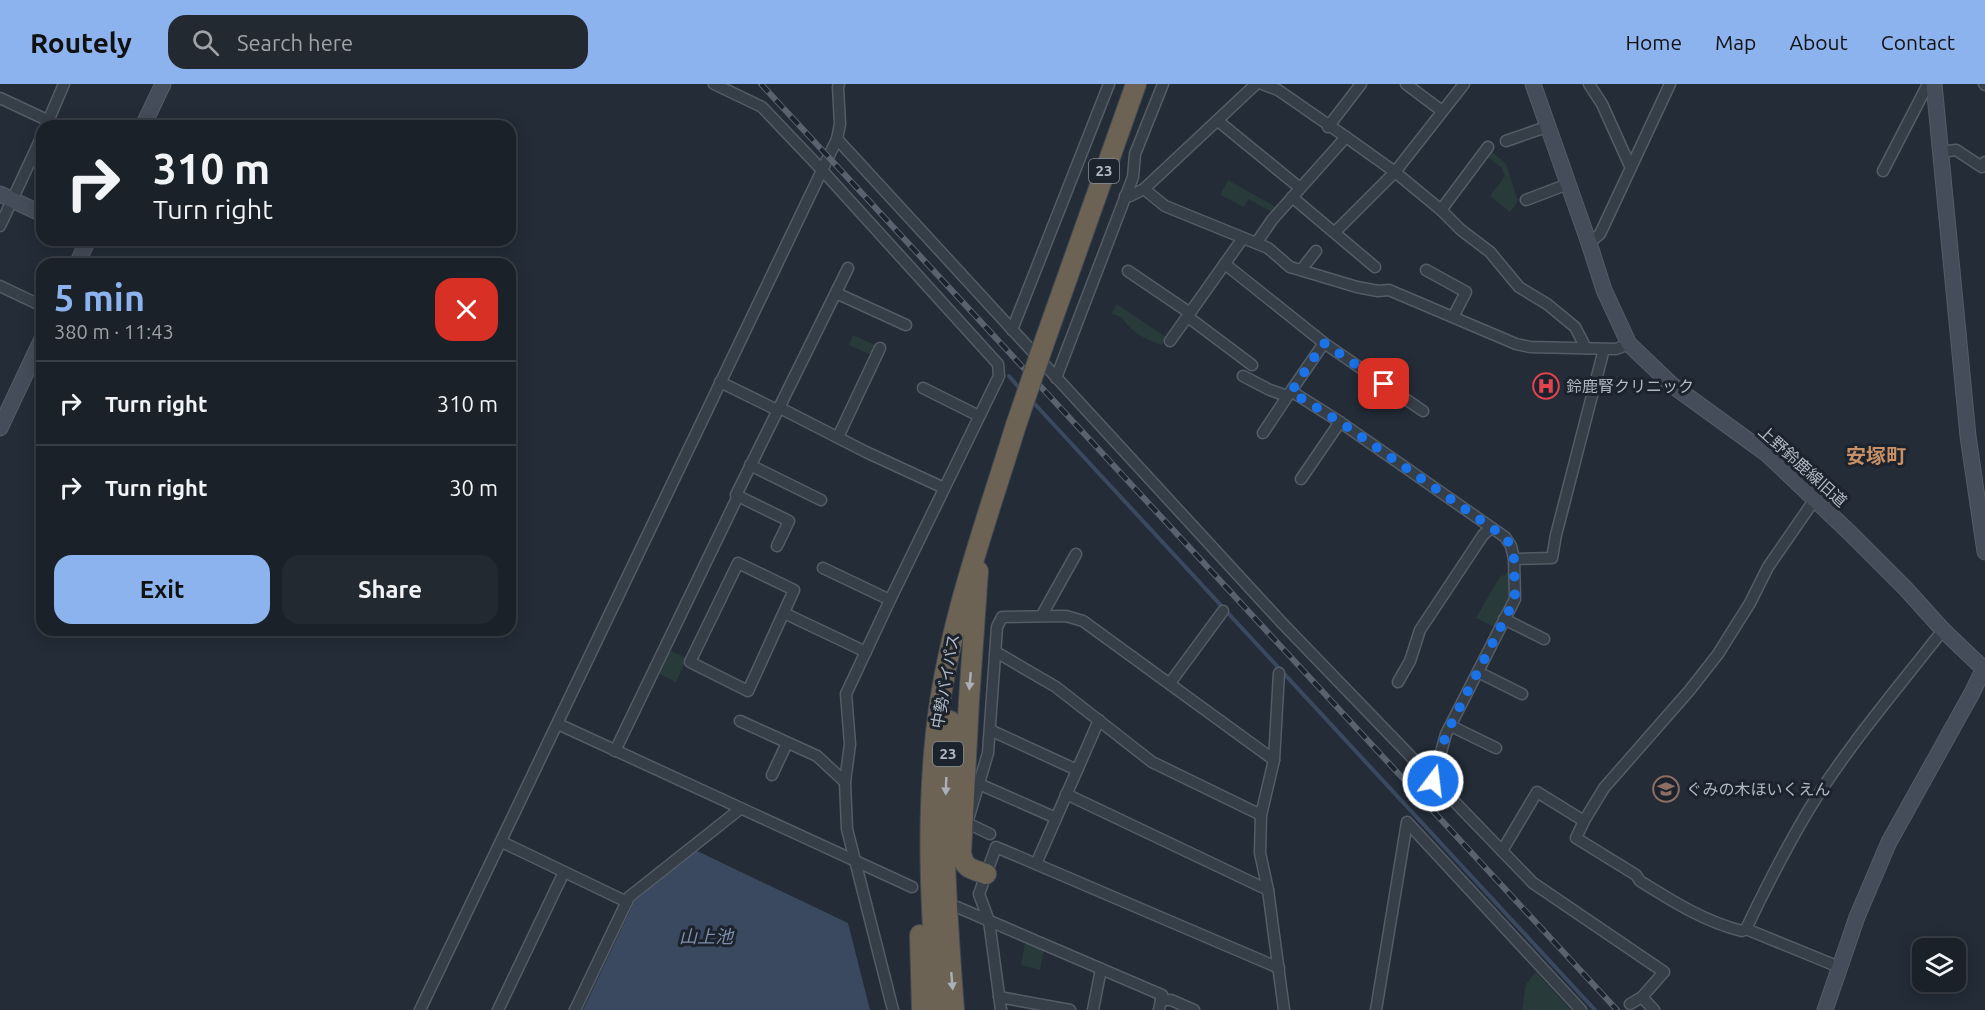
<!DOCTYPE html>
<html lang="en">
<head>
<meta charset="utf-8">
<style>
	:root { --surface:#1a2129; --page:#232931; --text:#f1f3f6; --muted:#9fa3a8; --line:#383e46; --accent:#8cb3ee }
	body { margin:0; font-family:Ubuntu,"Noto Sans JP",sans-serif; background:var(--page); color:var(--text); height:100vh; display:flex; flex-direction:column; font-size:22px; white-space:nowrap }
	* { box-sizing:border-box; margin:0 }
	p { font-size:20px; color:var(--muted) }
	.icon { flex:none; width:33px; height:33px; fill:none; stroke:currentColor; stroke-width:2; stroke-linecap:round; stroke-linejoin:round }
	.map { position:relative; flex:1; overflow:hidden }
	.side { position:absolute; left:36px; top:174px; width:480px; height:378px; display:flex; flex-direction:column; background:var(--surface); border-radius:18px; box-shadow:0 3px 15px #0003,0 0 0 2px var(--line) }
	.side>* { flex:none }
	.hud { position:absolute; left:36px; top:36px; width:480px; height:126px; border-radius:18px; box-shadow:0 3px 15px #0003,0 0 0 2px var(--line); background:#1a2129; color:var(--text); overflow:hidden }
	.buttons { position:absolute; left:1912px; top:854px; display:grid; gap:12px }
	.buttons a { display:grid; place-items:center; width:54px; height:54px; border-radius:12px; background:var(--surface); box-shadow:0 3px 15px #0003,0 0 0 2px var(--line); font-size:30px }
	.pin { position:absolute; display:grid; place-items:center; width:51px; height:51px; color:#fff; margin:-26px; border-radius:12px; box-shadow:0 3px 9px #0006 }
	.me { position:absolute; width:66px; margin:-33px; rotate:15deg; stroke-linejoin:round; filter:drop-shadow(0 0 4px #0008) }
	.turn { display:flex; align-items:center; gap:21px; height:126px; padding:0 18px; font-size:27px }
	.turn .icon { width:78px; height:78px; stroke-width:2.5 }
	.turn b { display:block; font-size:42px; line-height:51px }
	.round { display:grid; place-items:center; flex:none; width:63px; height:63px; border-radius:18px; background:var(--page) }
	.overview { display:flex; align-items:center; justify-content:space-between; height:102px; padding:0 18px }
	h1 { font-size:36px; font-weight:600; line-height:45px; color:var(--accent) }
	.button { display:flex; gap:12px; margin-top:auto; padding:12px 18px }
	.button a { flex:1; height:69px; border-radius:18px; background:var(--accent); color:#111; font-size:24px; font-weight:600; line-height:69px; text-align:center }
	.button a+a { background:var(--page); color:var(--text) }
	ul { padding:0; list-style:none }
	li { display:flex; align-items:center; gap:18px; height:84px; padding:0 18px; border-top:2px solid var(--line) }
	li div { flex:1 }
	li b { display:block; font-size:22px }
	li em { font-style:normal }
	header { display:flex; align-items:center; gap:36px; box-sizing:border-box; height:84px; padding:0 30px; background:var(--accent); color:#111 }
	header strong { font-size:28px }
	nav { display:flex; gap:33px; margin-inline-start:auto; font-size:21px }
	.search { width:420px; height:54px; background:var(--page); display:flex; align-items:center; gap:15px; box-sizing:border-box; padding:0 21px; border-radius:18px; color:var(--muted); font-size:22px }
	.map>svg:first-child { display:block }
</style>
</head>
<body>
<header>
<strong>Routely</strong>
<div class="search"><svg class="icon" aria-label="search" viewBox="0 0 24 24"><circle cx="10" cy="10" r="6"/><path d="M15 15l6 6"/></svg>Search here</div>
<nav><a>Home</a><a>Map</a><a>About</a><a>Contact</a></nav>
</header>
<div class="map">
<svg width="1985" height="926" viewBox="0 0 1985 926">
	<rect width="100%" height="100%" fill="#232c37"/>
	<!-- green -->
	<g fill="#283a3a">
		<polygon points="1492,68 1506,80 1518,117 1510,128 1490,112 1505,92 1502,84 1488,73"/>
		<polygon points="1228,96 1276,123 1272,128 1248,115 1244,123 1220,111"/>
		<path d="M 1117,220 L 1167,254 L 1162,261 C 1151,257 1139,253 1131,244 C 1124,238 1122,231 1111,230 Z"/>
		<polygon points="853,251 875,261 871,271 849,261"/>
		<polygon points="1508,486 1508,514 1494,543 1476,534 1501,491 1505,492"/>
		<polygon points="667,565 687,574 676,598 656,588"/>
		<polygon points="1025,858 1044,866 1040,886 1021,881"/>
		<polygon points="1536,888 1571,926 1522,926 1526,900"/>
	</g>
	<!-- water -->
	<polygon fill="#3a495f" points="695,766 848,839 870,926 583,926 635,816"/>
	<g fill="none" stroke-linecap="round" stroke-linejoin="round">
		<!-- stream -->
		<g stroke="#3a495f" stroke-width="4">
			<polyline points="1009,292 1020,305"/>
			<polyline points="1032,317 1595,926"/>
		</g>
		<!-- street casing -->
		<g stroke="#545c66" stroke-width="13">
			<g id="street">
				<polyline points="714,0 762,23 822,86 998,280 999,292 890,516 846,610 850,660 845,698 847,745 893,926"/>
				<polyline points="1406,0 1442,27"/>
				<polyline points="1589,0 1602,20 1630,82"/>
				<polyline points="1984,0 1985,1"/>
				<polyline points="0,14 47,36"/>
				<polyline points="1218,37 1300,104"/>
				<polyline points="46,42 64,0"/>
				<polyline points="1328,43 1361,0"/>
				<polyline points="1346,53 1395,88 1441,126 1461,146 1490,168 1519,203 1547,220 1575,243 1586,264"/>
				<polyline points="837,55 1283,540 1533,799 1664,888 1642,913 1654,926"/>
				<polyline points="1506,57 1549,42"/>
				<polyline points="1940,68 1956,66 1982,83 1985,78"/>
				<polyline points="1883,87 1928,0"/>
				<polyline points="1144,105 1165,122 1268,164 1290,183 1357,203 1378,207 1389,206 1516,260 1530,263 1616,265 1629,260"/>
				<polyline points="1125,112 1130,112 1144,105 1256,0"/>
				<polyline points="1292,113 1375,183"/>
				<polyline points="1526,116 1568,100"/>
				<polyline points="1441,126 1488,63"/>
				<polyline points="0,142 42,52"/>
				<polyline points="1335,148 1395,88 1464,0"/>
				<polyline points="1257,158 1272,136 1346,53 1278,6 1262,0"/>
				<polyline points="1589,159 1600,150 1670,0"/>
				<polyline points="1225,180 1324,259 1423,327"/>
				<polyline points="1301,186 1316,167"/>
				<polyline points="1426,186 1466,208 1453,233"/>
				<polyline points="1128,187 1190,229"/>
				<polyline points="0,202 42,222"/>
				<polyline points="836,209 906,241"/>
				<polyline points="1188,233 1252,281"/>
				<polyline points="1012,246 1109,0"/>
				<polyline points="1170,257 1243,154"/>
				<polyline points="1324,259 1291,307 1340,338 1505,453 1511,462 1514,475 1515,515 1446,650 1433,697"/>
				<polyline points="1243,292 1270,306 1287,312"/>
				<polyline points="1056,294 1133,93 1135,70 1163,0"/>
				<polyline points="720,298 777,326"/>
				<polyline points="923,304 979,332"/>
				<polyline points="780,324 866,368 944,404"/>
				<polyline points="1263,349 1291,307"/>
				<polyline points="838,353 880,264"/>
				<polyline points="750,381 821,416"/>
				<polyline points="1301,395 1340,338"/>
				<polyline points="777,462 789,437 736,411 848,184"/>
				<polyline points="1514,475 1552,474 1556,451 1604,265"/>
				<polygon points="738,479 794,506 748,607 690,578"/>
				<polyline points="823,484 890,516"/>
				<polyline points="784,529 866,568"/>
				<polyline points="1042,531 1076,470"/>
				<polyline points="1504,535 1544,555"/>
				<polyline points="996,568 1056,603 1152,678 1261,731"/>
				<polyline points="1478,588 1522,610"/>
				<polyline points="1398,598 1410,577 1420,546 1483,451 1491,444"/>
				<polyline points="1170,599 1223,527"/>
				<polyline points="740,637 817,672 845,698"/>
				<polyline points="558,640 912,803"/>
				<polyline points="1451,642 1496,664"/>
				<polyline points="990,646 1077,686"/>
				<polyline points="615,667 738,412"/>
				<polyline points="1274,676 1279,589"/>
				<polyline points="772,691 787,659"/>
				<polyline points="979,700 1056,734"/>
				<polyline points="1066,710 1268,806"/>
				<path d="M 1584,737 L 1576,754 L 1636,791 L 1640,797 C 1672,817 1705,838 1742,847 L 1746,845"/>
				<polyline points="990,750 967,739 988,669 997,543 1002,533 1066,532 1083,537 1274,676 1261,731 1260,769 1268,806 1284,926"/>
				<polyline points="502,758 627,818"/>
				<polyline points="1502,767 1537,708 1584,737 1604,704 1689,607 1718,570 1750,519 1768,483 1815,415"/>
				<polyline points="1036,780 1099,636"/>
				<polyline points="957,823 1162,911 1159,926"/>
				<path d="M 1839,883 L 1746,845 C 1765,805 1785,766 1808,727 C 1847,663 1897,605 1943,546"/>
				<polyline points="999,913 1070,926"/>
				<polyline points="1161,916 1171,916 1194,926"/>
				<polyline points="1630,920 1642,913"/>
				<polyline points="420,926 837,55 840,40 838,3 839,0"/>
				<polyline points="498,926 564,788"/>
				<polyline points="575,926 629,813 740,725"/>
				<polyline points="1001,926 989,837 979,810 996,763 1279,884"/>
				<polyline points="1093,926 1101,885"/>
				<polyline points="1376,926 1407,738 1581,926"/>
			</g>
		</g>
		<!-- secondary casing -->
		<g stroke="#545c66" stroke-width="17">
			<g id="secondary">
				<polyline points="1533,0 1589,159 1604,206 1629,260 1672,301 1767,370 1850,449 1906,505 1943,546 1985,586"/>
				<polyline points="1934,0 1968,352 1985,468"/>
				<polyline points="143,42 163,0"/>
				<polyline points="0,110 42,130"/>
				<polyline points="77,180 88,156"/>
				<polyline points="0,344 42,255"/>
				<polyline points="1825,926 1857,833 1889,758 1972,609 1985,582"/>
			</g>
		</g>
		<!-- highway casing -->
		<g stroke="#414953" stroke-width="22">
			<g id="highway">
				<polyline points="1043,262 1136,0"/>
				<path d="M 978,487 L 969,616 L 961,769 C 964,785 972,785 986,790"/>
				<path d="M 950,637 C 939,731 947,833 954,926"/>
				<polyline points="920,851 922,926"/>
				<path d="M 939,926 C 931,834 926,741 936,649 C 947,543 985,442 1016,341"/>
			</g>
		</g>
		<!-- street -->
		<use href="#street" stroke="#363e48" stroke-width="10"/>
		<!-- secondary -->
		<use href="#secondary" stroke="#454d5a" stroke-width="15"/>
		<!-- highway -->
		<use href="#highway" stroke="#6d6354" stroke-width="20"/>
		<!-- rail casing -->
		<g stroke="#59626f" stroke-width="6">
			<polyline id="rail" points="761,0 1617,926"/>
		</g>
		<!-- rail -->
		<use href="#rail" stroke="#1c232d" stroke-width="4" stroke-dasharray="11" stroke-linecap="butt"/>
		<!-- highway-bridge casing -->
		<g stroke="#414953" stroke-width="22" stroke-linecap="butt">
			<polyline id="highway-bridge" points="1016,341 1043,262"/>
		</g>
		<!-- highway-bridge -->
		<use href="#highway-bridge" stroke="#6d6354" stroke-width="20"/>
	</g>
	<!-- one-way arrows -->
	<defs><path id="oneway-solid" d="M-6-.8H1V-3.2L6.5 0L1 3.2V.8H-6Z" transform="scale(1.5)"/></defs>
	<g fill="#aab0b9">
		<use href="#oneway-solid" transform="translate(970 597) rotate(95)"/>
		<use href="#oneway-solid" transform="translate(946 702) rotate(92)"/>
		<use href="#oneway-solid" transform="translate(952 897) rotate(85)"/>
	</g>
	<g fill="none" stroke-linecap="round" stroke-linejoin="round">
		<!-- route -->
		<polyline stroke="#1a73e8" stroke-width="10" stroke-dasharray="0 18" points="1384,300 1324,259 1291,308 1340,338 1505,453 1511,462 1514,475 1515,515 1446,650 1433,697"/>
	</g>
	<!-- icons -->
	<defs>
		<g id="hospital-ring" transform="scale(1.35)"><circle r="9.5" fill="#1c232d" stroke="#e0444e" stroke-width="1.5"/><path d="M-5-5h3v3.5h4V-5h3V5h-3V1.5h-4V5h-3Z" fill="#e0444e"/></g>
		<g id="school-ring" transform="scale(1.35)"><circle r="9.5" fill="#1c232d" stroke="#8d6e63" stroke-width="1.5"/><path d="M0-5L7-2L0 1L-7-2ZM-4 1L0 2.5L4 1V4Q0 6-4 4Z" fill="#8d6e63"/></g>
	</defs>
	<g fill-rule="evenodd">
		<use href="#hospital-ring" x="1546" y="302"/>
		<use href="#school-ring" x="1666" y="705"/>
	</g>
	<g text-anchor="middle" stroke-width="6" stroke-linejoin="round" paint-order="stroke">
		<!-- shield labels -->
		<g fill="#1c232d" stroke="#848c97" stroke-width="1.5">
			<rect x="1089" y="75" width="30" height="24" rx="4.5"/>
			<rect x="933" y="658" width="30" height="24" rx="4.5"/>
		</g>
		<g font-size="15" font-weight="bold" fill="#b1b9c4">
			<text x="1104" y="92">23</text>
			<text x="948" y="675">23</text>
		</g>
		<!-- poi labels -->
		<g font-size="16" fill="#b1b9c4" stroke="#1c232d" text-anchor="start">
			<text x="1566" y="308">鈴鹿腎クリニック</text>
			<text x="1686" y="711">ぐみの木ほいくえん</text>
		</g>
		<!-- street labels -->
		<g font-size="16" fill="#b1b9c4" stroke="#1c232d">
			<text transform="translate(1803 382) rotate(42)" y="6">上野鈴鹿線旧道</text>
			<text transform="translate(945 597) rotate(-80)" y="6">中勢バイパス</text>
		</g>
		<!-- water labels -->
		<g font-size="18" font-style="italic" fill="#7c8faa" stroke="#1c232d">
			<text x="706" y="859">山上池</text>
		</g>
		<!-- quarter labels -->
		<g font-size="20" font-weight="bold" fill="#ca9166" stroke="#1c232d">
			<text x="1876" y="379">安塚町</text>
		</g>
	</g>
</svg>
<div class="buttons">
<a><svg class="icon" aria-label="layers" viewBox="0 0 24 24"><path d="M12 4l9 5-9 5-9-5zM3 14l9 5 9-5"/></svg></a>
</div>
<div class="pin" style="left:1384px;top:300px;background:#d93025"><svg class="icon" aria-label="arrive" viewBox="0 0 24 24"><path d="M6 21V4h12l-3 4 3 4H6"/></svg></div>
<svg class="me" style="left:1433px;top:697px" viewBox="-20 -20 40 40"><circle r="17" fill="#1a73e8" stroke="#fff" stroke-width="3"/><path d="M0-11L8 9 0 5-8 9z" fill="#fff"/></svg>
<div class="hud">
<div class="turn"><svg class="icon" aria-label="right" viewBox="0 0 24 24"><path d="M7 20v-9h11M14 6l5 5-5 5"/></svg><div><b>310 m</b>Turn right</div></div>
</div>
<section class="side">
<div class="overview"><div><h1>5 min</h1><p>380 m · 11:43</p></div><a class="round" style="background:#d93025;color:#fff"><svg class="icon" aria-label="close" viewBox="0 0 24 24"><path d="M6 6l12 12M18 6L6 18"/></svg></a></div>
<ul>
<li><svg class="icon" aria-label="right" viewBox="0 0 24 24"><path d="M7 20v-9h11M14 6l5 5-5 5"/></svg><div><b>Turn right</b></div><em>310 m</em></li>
<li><svg class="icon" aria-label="right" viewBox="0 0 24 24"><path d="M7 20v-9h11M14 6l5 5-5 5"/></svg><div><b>Turn right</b></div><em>30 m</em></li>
</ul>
<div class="button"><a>Exit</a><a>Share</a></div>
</section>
</div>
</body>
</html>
